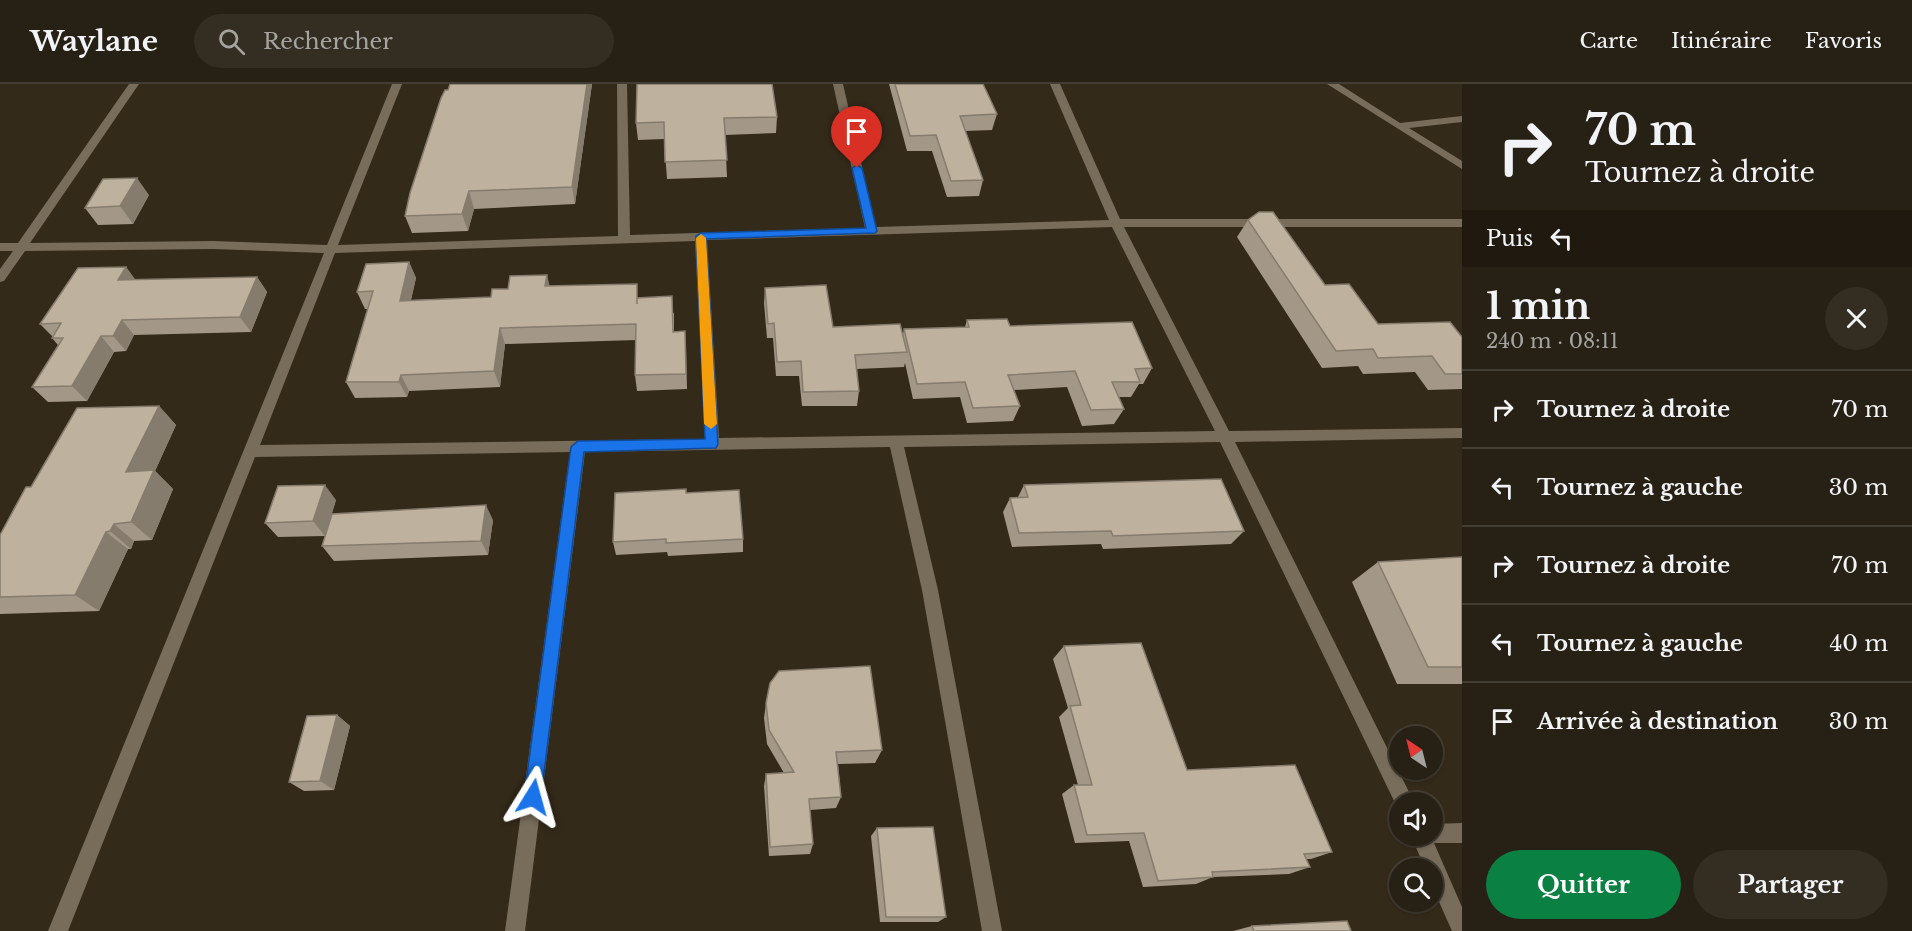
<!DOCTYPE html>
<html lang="fr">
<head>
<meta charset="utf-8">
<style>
	:root { --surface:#272014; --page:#332d22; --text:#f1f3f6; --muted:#a4a3a0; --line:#433e34; --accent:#0b8043 }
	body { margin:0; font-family:"Libre Baskerville",serif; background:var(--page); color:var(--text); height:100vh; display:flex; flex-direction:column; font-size:22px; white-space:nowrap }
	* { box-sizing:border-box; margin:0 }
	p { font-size:20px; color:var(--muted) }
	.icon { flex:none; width:33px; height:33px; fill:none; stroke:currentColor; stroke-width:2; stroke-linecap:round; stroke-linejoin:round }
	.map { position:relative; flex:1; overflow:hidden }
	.side { display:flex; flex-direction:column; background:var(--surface); width:450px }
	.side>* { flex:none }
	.banner { background:#272014; color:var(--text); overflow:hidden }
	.needle { width:39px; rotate:325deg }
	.tools { position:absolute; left:1389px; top:642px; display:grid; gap:12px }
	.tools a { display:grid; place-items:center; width:54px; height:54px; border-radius:50%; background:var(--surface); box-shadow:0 2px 4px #0004,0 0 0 2px var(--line); font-size:30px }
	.pin { position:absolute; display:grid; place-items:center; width:51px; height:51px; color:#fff; margin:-62px -26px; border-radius:50% 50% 50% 0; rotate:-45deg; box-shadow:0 0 6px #0007 }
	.pin .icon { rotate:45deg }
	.me { position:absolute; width:66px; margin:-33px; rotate:8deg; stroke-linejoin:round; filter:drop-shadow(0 0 4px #0008) }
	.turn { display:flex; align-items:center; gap:21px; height:126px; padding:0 24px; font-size:27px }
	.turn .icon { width:78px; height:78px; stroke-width:2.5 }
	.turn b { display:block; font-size:42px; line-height:51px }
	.then { display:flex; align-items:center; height:57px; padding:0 24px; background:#0003; gap:12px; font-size:22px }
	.round { display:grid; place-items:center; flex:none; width:63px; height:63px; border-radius:32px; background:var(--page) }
	.headline { display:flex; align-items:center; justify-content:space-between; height:102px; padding:0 24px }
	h1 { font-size:36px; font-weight:700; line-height:45px }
	.button { display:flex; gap:12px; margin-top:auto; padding:12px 24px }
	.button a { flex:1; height:69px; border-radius:36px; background:var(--accent); color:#fff; font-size:24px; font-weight:700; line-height:69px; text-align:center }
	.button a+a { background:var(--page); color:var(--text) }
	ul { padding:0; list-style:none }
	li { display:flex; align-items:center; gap:18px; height:78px; padding:0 24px; border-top:2px solid var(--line) }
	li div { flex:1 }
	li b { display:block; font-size:22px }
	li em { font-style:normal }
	header { display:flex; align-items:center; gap:36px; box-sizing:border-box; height:84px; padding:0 30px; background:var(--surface); border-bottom:2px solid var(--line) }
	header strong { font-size:28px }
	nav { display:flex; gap:33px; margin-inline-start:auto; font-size:21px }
	.search { width:420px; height:54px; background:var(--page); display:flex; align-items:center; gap:15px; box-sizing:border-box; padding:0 21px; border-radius:33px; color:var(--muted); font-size:22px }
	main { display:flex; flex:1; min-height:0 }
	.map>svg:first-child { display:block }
</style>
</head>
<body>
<header>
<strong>Waylane</strong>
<div class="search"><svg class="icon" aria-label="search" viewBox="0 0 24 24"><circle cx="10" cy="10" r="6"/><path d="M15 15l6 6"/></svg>Rechercher</div>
<nav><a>Carte</a><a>Itinéraire</a><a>Favoris</a></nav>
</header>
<main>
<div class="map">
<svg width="1462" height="847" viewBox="0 0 1462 847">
	<rect width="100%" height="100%" fill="#342a1a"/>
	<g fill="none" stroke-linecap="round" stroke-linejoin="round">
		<!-- minor -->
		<g fill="#786d5b" fill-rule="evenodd">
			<path d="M 129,0 L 139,0 L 30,159 L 213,157 L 327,161 L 392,0 L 402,0 L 338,161 L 618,152 L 617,0 L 627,0 L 630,151 L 865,144 L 833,0 L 843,0 L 876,143 L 1109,136 L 1050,0 L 1060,0 L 1120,135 L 1462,135 L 1462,143 L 1124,143 L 1229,347 L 1462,344 L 1462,354 L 1235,358 L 1414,718 L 1400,718 L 1398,725 L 1220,358 L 904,363 L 938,506 L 1002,847 L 982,847 L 922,506 L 890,363 L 585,368 L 525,847 L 505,847 L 570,368 L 255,373 L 68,847 L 48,847 L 324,169 L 213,165 L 25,167 L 4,197 L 0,198 L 0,185 L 13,167 L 0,167 L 0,159 L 18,159 ZM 1112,143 L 1215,347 L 719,354 L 707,156 ZM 695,157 L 705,355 L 260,361 L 335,169 Z"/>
			<polygon points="1327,0 1339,0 1400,39 1462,32 1462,38 1409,44 1462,77 1462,85"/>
			<polygon points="1462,739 1462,759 1434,759 1462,823 1462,847 1452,847 1432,802 1432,784 1425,784 1411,752 1432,752 1432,740"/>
		</g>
	</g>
	<!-- wall -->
	<g fill="#a39887">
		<polygon points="450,0 592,0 575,120 474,125 468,147 412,149 405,132"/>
		<polygon points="637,0 777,33 776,49 725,51 727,93 667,95 664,55 638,56 636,39"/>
		<polygon points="889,0 983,0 997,30 992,46 965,47 983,96 979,112 947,113 932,67 907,67"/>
		<polygon points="149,111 133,140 98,141 85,124"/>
		<polygon points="1248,136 1325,201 1378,240 1462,253 1462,305 1428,306 1415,288 1363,290 1358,282 1322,284 1237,153"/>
		<polygon points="409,178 416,194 411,216 491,213 508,205 547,191 549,202 639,214 674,229 674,248 686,263 687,305 637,307 635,291 636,256 505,260 500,303 409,307 407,313 355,314 346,298 368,225 365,225 357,208"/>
		<polygon points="126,183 135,196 257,193 267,208 251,248 134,251 126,267 114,268 87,317 48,318 32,303 58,261 52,254 53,253 40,240"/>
		<polygon points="765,204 833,243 903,250 904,245 965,243 967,236 1010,242 1152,284 1143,300 1139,300 1131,313 1119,313 1124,325 1114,340 1082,342 1067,303 1014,306 1020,322 1013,337 967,339 960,313 913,315 905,279 904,283 857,285 859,307 857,322 802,322 799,292 776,292 773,254 767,254 764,219"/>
		<polygon points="159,322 176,341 155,387 173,405 152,456 134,457 131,465 128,465 99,527 0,530 0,451 31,403"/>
		<polygon points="1024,401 1244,447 1231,460 1103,465 1101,460 1012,463 1003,428 1010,414 1018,413"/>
		<polygon points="687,409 743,455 743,468 668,472 667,468 616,471 613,458"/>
		<polygon points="336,416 325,452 278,453 265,439"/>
		<polygon points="493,436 488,471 334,477 322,462"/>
		<polygon points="1462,473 1462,600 1397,600 1352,498 1378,478"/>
		<polygon points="1064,562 1187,686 1332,768 1311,775 1306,775 1310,783 1289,790 1213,793 1196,800 1143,803 1129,757 1075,759 1062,710 1074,701 1078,701 1059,633 1068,624 1053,575"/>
		<polygon points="766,619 882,666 875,679 838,680 841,713 836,724 810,726 813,760 810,770 769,772 764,702 766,690 784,689 767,660 764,634"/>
		<polygon points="337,631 350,642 334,706 304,707 289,698"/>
		<polygon points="877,744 946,833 938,838 880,838 871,752"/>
		<polygon points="1252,842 1351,847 1233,847"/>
	</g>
	<!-- shaded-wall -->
	<g fill="#857c6e">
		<polygon points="587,0 592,0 575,120 572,103"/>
		<polygon points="137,94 149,111 133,140 120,122"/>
		<polygon points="469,107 474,125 468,147 462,130"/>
		<polygon points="409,178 416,194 407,233 400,217"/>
		<polygon points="126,183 138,199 118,196"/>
		<polygon points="547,191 551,208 545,202"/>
		<polygon points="257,193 267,208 251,248 240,233"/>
		<polygon points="122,236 134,251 126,267 113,252"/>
		<polygon points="500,244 505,260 500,303 494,287"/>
		<polygon points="101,252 114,268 87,317 72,302"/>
		<polygon points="401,291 409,307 407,313 399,298"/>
		<polygon points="159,322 176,341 155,387 173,405 152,456 131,438 126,388"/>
		<polygon points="325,401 336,416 325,452 313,437"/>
		<polygon points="486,421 493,436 488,471 481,457"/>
		<polygon points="114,440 134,457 131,465 110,447"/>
		<polygon points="106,448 128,465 99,527 75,511"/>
		<polygon points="337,631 350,642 334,706 320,697"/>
	</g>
	<!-- building -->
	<g fill="#beb19d" stroke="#857c6e" stroke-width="1.5">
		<polygon points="450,0 587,0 572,103 469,107 462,130 405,132 410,109 441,14 445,6 448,6"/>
		<polygon points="637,0 772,0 777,33 724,34 727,76 665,78 664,38 636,39"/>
		<polygon points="895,0 983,0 997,30 960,32 983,96 951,97 936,51 910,52"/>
		<polygon points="137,94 120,122 85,124 103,95"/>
		<polygon points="1259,128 1273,128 1325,201 1349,200 1378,240 1450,238 1462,253 1462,290 1445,290 1432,272 1378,274 1373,265 1336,267 1248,136"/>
		<polygon points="409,178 400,217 491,213 492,205 508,205 510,192 547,191 545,202 637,200 637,220 637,214 672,212 673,248 685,247 686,290 635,291 636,240 500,244 494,287 401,291 399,298 346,298 373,207 357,208 366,180"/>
		<polygon points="126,183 118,196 257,193 240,233 122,236 113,252 101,252 72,302 32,303 63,254 52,254 61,239 40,240 78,184"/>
		<polygon points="826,201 833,243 900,240 907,268 855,271 859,307 803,308 801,277 777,278 774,239 768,240 765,204"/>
		<polygon points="1007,235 1010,242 1132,238 1152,284 1135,285 1140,298 1112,298 1124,325 1091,326 1075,287 1008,291 1020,322 973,324 965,298 917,300 904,245 969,243 967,236"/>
		<polygon points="159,322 126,388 154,386 131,438 114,440 110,447 106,448 75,511 0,513 0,451 26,403 31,403 77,324"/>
		<polygon points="1221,395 1244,447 1113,452 1111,447 1019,449 1010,414 1028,413 1024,401"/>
		<polygon points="325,401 313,437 265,439 278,402"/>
		<polygon points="686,405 686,409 739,406 743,455 666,459 666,455 613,458 615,409"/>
		<polygon points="486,421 481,457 322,462 332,430"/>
		<polygon points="1462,473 1462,583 1428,583 1378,478"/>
		<polygon points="1141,559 1187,686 1295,681 1332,768 1304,770 1310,783 1212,788 1213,793 1158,797 1144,749 1087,751 1074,701 1092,701 1070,622 1081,621 1064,562"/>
		<polygon points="870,582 882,666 836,668 841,713 809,715 813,760 770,763 766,690 794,688 769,646 766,619 770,599 779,587"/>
		<polygon points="337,631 320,697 289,698 307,632"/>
		<polygon points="933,743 946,833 886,833 877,744"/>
		<polygon points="1347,837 1351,847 1254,847 1252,842"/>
	</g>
	<!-- route -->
	<polygon fill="#1a73e8" stroke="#114b97" stroke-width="1.5" points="857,81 862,84 877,147 875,149 706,155 718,360 716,364 584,368 541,713 539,719 533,721 527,719 524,713 571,363 578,357 705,355 696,152 701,149 866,144 852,84"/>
	<!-- slow -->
	<polygon fill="#f59e0b" points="701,150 706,154 717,340 711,345 704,340 696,154"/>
</svg>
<div class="tools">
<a><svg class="needle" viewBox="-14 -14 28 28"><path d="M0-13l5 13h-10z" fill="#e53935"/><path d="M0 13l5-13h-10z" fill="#a4a3a0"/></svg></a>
<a><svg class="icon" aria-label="sound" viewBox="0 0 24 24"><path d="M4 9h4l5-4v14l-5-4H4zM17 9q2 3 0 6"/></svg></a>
<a><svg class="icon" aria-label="search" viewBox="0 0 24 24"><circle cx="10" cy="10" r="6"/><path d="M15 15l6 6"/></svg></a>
</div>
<div class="pin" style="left:857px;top:84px;background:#d93025"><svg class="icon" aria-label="arrive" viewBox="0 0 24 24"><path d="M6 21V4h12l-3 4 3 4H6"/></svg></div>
<svg class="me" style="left:533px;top:713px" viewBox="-20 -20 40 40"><path d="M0-17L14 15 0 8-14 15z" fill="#1a73e8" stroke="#fff" stroke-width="4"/></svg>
</div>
<section class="side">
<div class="banner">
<div class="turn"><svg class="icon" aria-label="right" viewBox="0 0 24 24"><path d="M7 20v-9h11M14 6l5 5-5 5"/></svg><div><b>70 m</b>Tournez à droite</div></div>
<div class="then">Puis<svg class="icon" aria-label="left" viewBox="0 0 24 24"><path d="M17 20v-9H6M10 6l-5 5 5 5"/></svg></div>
</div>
<div class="headline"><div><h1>1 min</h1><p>240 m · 08:11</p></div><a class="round"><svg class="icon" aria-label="close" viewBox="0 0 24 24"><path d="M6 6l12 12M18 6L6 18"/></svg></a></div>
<ul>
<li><svg class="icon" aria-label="right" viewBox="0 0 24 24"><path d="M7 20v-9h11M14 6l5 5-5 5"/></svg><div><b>Tournez à droite</b></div><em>70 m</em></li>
<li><svg class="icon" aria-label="left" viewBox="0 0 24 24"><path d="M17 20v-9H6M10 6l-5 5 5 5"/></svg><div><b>Tournez à gauche</b></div><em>30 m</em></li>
<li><svg class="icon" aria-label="right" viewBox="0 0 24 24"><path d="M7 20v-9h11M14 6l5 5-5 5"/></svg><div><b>Tournez à droite</b></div><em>70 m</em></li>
<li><svg class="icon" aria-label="left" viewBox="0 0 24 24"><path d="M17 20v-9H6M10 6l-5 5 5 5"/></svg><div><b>Tournez à gauche</b></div><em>40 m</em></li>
<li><svg class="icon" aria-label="arrive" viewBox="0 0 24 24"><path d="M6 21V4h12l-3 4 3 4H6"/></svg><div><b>Arrivée à destination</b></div><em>30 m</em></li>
</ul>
<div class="button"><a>Quitter</a><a>Partager</a></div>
</section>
</main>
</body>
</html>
